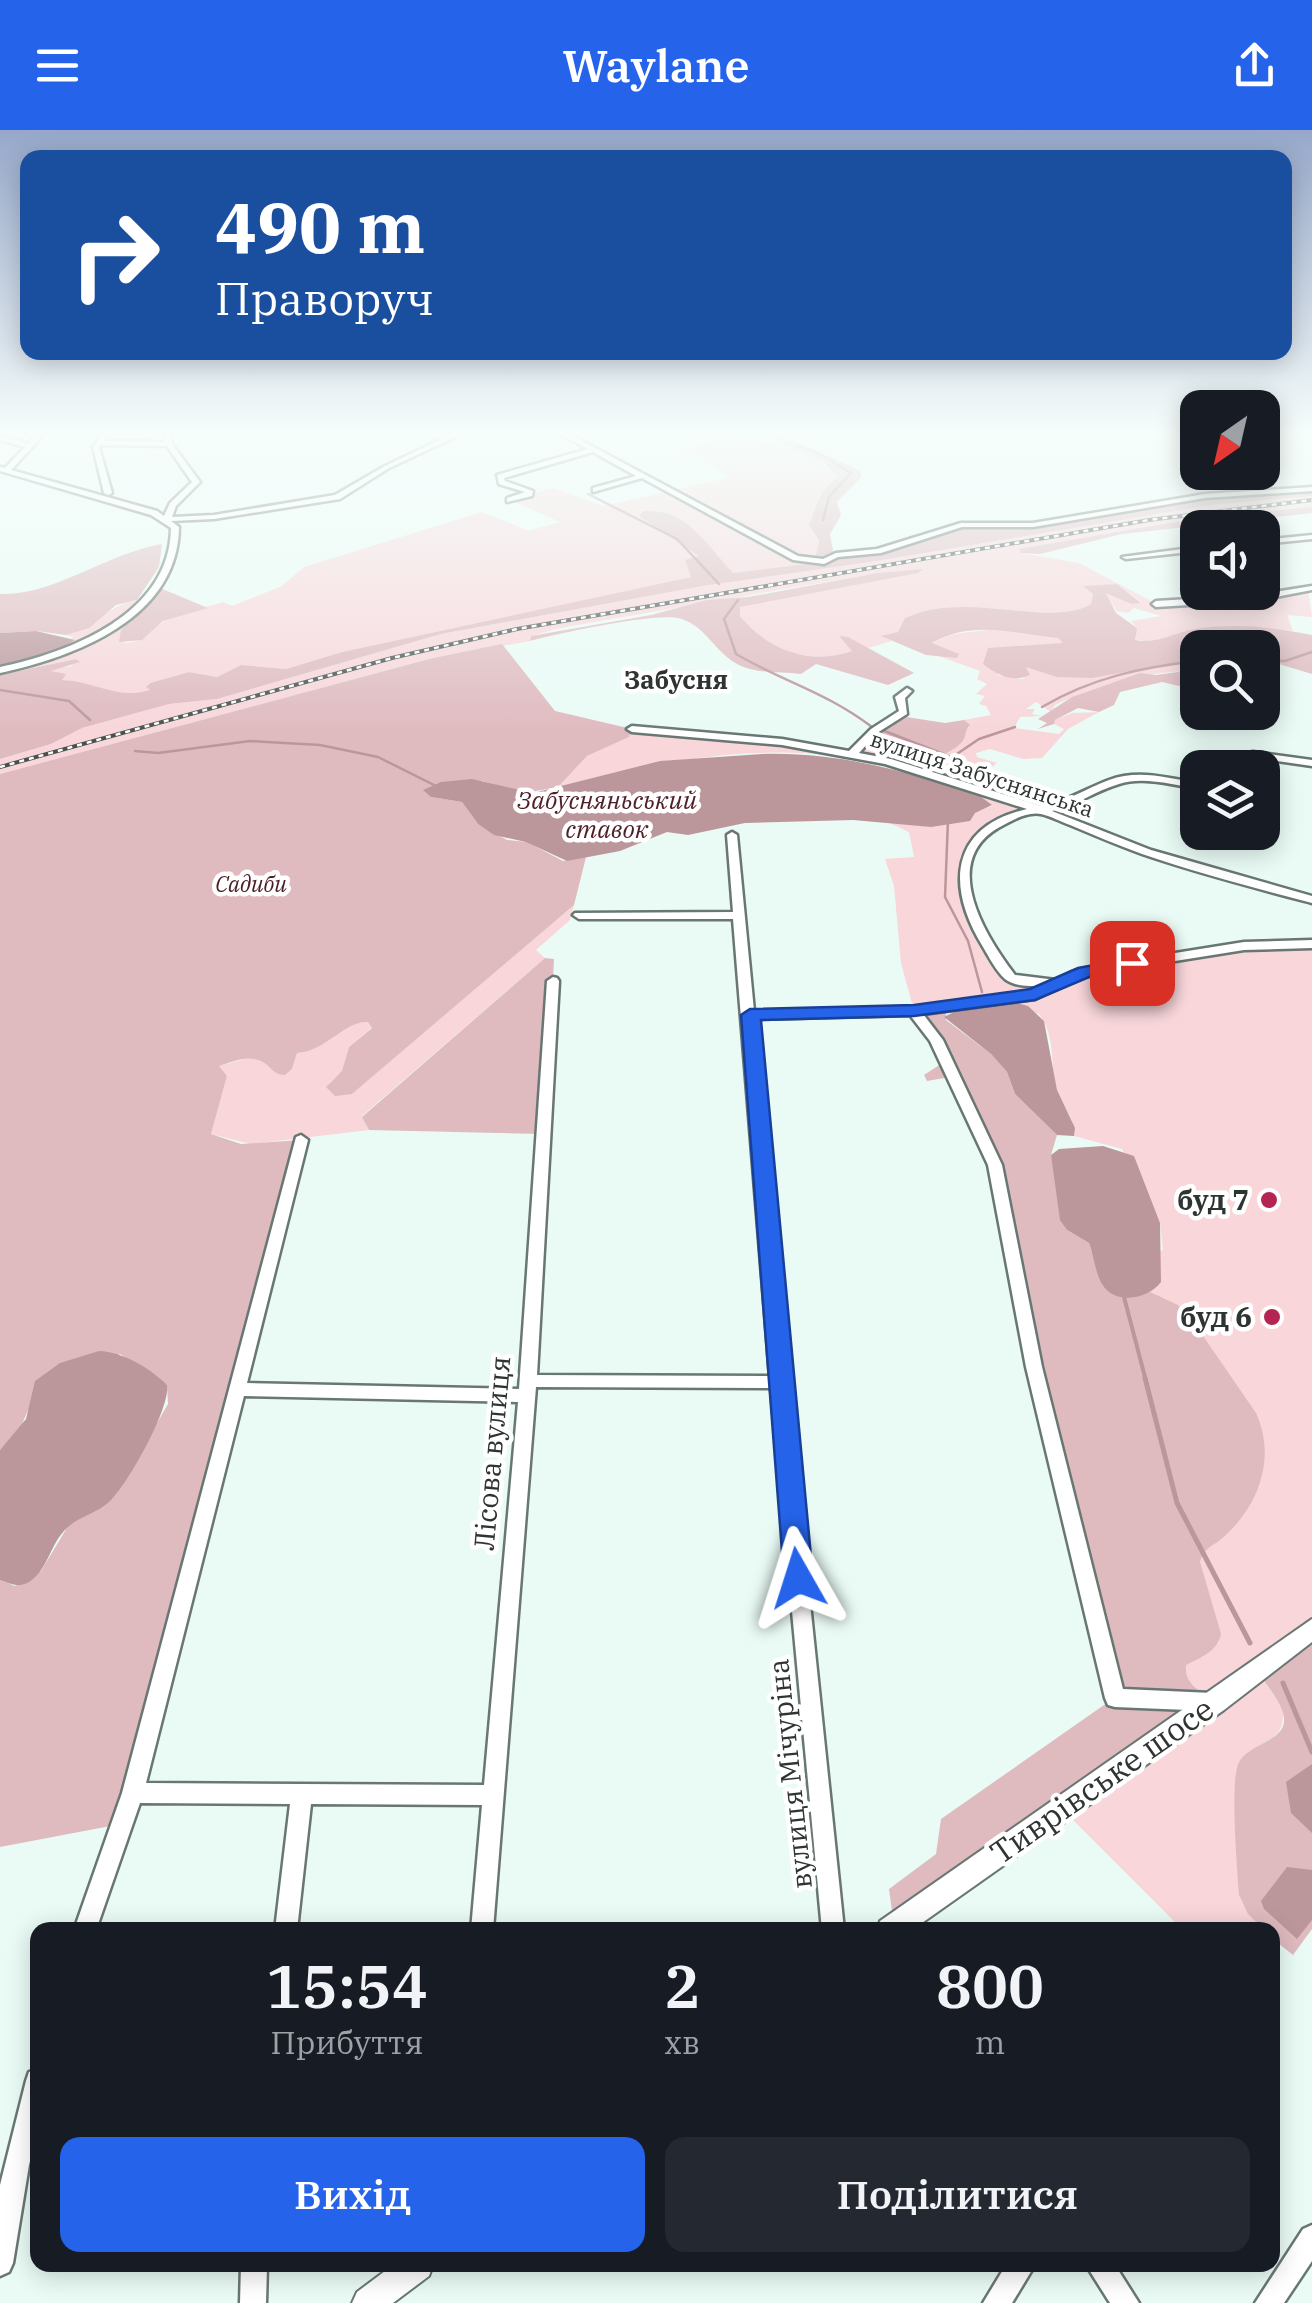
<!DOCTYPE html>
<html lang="uk">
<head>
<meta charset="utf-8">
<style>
	:root { --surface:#171b24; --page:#242831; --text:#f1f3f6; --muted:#9ea1a6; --accent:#2563eb }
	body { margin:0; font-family:"IBM Plex Serif",serif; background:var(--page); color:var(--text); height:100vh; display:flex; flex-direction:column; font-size:38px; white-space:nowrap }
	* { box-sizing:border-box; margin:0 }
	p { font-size:32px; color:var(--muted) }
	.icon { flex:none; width:55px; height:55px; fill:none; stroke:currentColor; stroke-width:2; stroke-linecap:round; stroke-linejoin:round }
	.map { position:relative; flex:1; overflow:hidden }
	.details { position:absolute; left:30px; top:1792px; width:1250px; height:350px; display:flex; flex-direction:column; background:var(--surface); border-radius:20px; box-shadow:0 5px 25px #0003 }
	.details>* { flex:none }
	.guide { position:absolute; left:20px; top:20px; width:1272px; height:210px; border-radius:20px; box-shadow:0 5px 25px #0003; background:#1a4fa0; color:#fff; overflow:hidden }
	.needle { width:65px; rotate:214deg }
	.tools { position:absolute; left:1180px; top:260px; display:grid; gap:20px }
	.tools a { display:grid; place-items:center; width:100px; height:100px; border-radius:20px; background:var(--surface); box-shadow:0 5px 25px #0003; font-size:50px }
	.pin { position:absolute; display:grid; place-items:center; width:85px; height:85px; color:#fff; margin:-42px; border-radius:20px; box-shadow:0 5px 15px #0006 }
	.me { position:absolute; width:110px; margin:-55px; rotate:354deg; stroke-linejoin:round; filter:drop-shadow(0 0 8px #0008) }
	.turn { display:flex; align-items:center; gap:35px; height:210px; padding:0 30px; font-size:45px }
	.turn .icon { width:130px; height:130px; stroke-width:2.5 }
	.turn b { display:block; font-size:70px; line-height:85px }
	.eta { display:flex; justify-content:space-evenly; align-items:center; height:170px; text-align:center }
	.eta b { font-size:60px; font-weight:600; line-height:70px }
	.primary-button { display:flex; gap:20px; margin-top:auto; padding:20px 30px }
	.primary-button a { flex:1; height:115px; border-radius:20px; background:var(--accent); color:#fff; font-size:40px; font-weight:600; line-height:115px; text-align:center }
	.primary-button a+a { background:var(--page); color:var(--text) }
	header { display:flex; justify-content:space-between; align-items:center; height:130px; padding:0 30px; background:var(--accent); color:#fff; font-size:45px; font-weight:600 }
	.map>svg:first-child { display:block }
</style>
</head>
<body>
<header><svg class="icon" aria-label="menu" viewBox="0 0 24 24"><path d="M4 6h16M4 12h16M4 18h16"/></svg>Waylane<svg class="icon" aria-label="share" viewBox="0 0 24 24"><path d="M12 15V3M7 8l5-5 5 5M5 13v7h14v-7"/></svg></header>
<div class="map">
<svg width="1312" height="2173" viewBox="0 0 1312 2173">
	<rect width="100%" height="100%" fill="#eafbf6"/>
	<!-- green -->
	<g fill="#f8d6da">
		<path d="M 688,304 C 740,308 799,306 837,347 L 821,364 L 812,402 L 819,411 L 814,431 L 833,423 L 875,420 L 964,392 L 1028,393 L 1201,364 L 1312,356 L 1312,360 L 1208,367 L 1034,396 L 957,397 L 879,421 L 825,433 L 733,443 C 706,414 687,378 643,381 L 639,386 L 692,417 L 700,426 L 691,447 L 342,522 L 286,539 L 241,535 L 217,547 L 189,542 L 150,553 L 147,555 L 152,560 C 118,570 93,551 59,550 L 56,543 L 49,540 L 71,536 L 76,529 L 0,545 L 0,536 L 68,516 L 73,507 L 66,505 C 100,495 109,470 148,470 L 124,513 C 146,512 150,500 166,490 C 182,481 205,478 223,472 L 232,476 L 282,456 L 304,437 L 482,382 L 529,401 L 560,392 L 510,370 L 553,358 L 603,376 L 732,347 L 682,319 L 711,313 Z"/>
		<path d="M 1312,366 L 1312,377 L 1198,388 L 1021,423 L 1079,433 L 1157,474 L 1255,468 L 1308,459 L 1312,487 L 1287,485 L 1293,501 C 1261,497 1228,494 1196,499 C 1171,503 1162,515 1133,509 L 1137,498 L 1131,491 L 1161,486 L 1134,478 L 1128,483 L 1117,481 L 1119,485 L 1105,462 L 1131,474 L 1141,472 L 1117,454 L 1085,457 L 1093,464 L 1091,474 C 1046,499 967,459 905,488 L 898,502 L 883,506 L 892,511 L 868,518 L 848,508 L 853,521 C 810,536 769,521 740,486 L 740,476 L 921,440 L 878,443 L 560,498 L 531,506 L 530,511 L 429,529 L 0,644 L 0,629 L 51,614 L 82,598 L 169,574 L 217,569 L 441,504 L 703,456 L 877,431 L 1211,375 Z"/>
		<path d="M 999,497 L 1058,508 L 1065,514 L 997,545 L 1022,549 L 1030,545 L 1025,537 L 1029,537 L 1093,548 L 1188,530 L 1197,538 L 1197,541 C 1150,540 1097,555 1055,575 L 1051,582 L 1036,572 L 1026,579 L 1035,579 L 1032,584 L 1042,586 L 1020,587 L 1014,598 L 1059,604 L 1064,599 L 1054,594 L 1055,590 L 1072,583 L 1099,582 L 1068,599 L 1042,628 L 1023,629 L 990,619 L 976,623 L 977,627 L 997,633 L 968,655 L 1041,680 C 990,695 977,703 962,755 L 1008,844 L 1058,853 L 1076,845 L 1244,816 L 1312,814 L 1312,1499 L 1283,1582 C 1285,1618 1251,1607 1238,1637 C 1233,1648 1236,1757 1241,1769 C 1246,1782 1254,1790 1264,1800 L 1183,1800 L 1061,1678 L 1215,1572 C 1201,1561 1184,1554 1186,1535 L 1219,1512 L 1120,1276 L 1098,1140 L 1163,1120 L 1160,1093 L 1122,1019 L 1074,1006 C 1076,989 1062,977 1057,962 C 1049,936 1057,907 1039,884 L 988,875 L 946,883 L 914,881 L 901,833 L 894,756 L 885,729 L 914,727 L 909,702 L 885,691 L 931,697 L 992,676 L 980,666 C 947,654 912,641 877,633 C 772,609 661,630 558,657 L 587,626 L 629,607 L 632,599 L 762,610 L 853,623 L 874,601 L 922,633 L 928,631 L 964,610 L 964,602 L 969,597 L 964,590 L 991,585 L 986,576 L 979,574 L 985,566 L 976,564 L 987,554 L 977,549 L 980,541 L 930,523 L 958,524 L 931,514 C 959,498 972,505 999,497 Z"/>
		<path d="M 574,775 L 570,790 L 536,820 L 545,828 L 362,986 L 369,1000 L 251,1014 L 211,1004 L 227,946 L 218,936 L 249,928 L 354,878 L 273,941 L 285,945 L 292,939 L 297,923 C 327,921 344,891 368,892 L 372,897 L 349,917 L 342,942 L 329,953 L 352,964 Z"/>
	</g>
	<!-- forest -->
	<g fill="#dfbabf">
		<path d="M 771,302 L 784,302 L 790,309 L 861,341 L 861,347 L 837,372 L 841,385 L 830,404 L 834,426 L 879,421 L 967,396 L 1034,396 L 1208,367 L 1312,360 L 1312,366 L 1211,375 L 877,431 L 703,456 L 441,504 L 217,569 L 169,574 L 82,598 L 51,614 L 0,629 L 0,545 L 76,529 L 80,532 L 51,541 L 66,544 L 62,550 C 94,551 118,570 150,560 L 146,557 L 150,553 L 189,542 L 217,547 L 241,535 L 286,539 L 342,522 L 691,447 L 685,430 L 699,426 L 639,386 L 643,381 C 687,378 706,414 733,443 L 814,433 L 819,411 L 809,395 L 821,364 L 837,347 L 824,333 L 774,310 Z"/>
		<polygon points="1312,377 1312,383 1122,404 1040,424 1021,423 1019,419 1198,388"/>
		<path d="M 162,414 L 159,437 L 137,470 L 116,475 L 89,498 L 66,505 L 36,501 L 0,503 L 0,464 C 54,466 107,423 162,414 Z"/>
		<path d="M 923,439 L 918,443 L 740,477 L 740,486 C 768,520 810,536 852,521 L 839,506 L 848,507 L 914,543 L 888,555 L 816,534 L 801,544 C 781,541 759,544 741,536 C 715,524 708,498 682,489 C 660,481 557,504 530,511 L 531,506 L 651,485 L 707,470 L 748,467 L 877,443 Z"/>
		<path d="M 1117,454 L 1141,473 L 1131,474 L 1106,463 L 1116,483 L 1137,498 L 1135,510 C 1159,514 1172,503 1195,499 C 1234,493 1274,497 1312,505 L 1312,544 L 1263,529 L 1262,518 L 1198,518 L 1197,529 L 1093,548 L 1057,547 L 1026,537 L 1030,545 C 1013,553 997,545 983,534 L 988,518 L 1063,513 L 1058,508 C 1014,504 973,489 932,513 L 959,524 L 957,528 L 926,525 L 881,506 L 898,502 L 905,488 C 967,459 1047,499 1091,474 L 1093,464 L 1083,456 Z"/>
		<polygon points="160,458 208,478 163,491 142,510 119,512 121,500"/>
		<path d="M 502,514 L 555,581 L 632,599 L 629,607 L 587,626 L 558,657 L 524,663 L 482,651 L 431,667 L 462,672 L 478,694 L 507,710 L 527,712 L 563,731 L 586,727 L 574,775 L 352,964 L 335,966 L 326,957 L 342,941 L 349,917 L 372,898 L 368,892 C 344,891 327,921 297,923 L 292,939 L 285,945 C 272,944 273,938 263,932 C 249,924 233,932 219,936 L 227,946 L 211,1004 L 241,1014 L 301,1010 L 121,1694 L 0,1717 L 0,1450 L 15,1456 L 41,1441 L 68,1396 L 116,1364 L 168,1274 L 167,1255 L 120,1224 L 28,1280 L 20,1299 L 0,1320 L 0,644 L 429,529 Z"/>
		<polygon points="1185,541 1197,541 1197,549 1179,556 1162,552 1120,562 1114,575 1099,582 1078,578 1055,590 1054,594 1038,599 1047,593 1038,589 1072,567 1140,543 1156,545"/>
		<path d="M 900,586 L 945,593 L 964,590 L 970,595 C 963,602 968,607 960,614 C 936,635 897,638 873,616 L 874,601 Z"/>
		<polygon points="545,828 554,829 544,1004 369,1000 362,987"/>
		<path d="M 946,883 L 946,890 L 991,924 L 1007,942 L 1015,964 L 1057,1005 L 1051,1025 L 1067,1100 L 1089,1113 L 1103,1156 L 1124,1167 L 1150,1162 L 1178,1175 L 1190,1187 L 1256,1283 C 1277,1329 1258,1379 1220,1410 C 1211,1417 1203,1419 1200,1432 L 1221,1504 C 1218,1521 1200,1528 1186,1535 C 1184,1555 1202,1562 1216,1572 L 894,1796 L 889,1759 L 936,1724 L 941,1689 L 1114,1568 L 1056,1332 L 998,1035 L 956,946 L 927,951 L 924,945 L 950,928 L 922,884 Z"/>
		<path d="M 1312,1499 L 1312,1799 L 1293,1825 L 1273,1809 L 1272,1800 L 1264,1800 L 1248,1784 L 1239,1765 C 1237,1738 1231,1662 1237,1638 C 1243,1611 1292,1614 1283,1583 C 1279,1569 1266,1554 1258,1542 Z"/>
	</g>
	<!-- water -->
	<g fill="#bb979c">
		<polygon points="36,501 75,510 52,523 0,536 0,503"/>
		<path d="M 762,624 C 839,622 907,641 980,666 L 992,675 L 975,683 L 970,691 L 931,697 L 853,690 L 745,693 L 688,705 L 667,702 L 620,721 L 567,731 L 526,712 L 494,705 L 478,694 L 462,672 L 431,667 L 423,660 L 441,652 L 472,649 L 533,663 L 660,631 Z"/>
		<polygon points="1017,873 1028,876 1044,891 1057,960 1075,998 1074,1006 1057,1005 1015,964 1007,942 991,924 944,887 958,880"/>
		<path d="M 1103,1016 L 1134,1026 L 1160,1093 L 1161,1152 C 1148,1169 1115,1176 1102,1154 C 1095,1142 1094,1126 1089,1113 L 1067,1100 L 1060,1090 L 1051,1025 L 1059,1019 Z"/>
		<path d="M 99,1221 C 123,1222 150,1238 167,1255 C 171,1277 127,1356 109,1372 C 96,1384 76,1387 64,1401 C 50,1416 47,1441 29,1452 C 18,1458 11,1454 0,1450 L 0,1320 L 26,1289 L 35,1251 L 60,1233 Z"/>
		<polygon points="1312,1634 1312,1703 1291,1683 1286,1652"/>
		<polygon points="1287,1737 1312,1740 1312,1790 1297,1809 1264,1779 1261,1771"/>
	</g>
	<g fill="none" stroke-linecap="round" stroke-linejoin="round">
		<!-- stream-far2 -->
		<g stroke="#bb979c" stroke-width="2.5">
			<polyline points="777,302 779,309 822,325 851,343 829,367 823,390"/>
			<polyline points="588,364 677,409 719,454"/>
			<path d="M 738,470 L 724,489 L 736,524 C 784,552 826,562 872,597"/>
			<polyline points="1262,530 1285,531 1312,522"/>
			<polyline points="0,560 69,571 90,590"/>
			<path d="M 1042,577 C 1091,548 1142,537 1198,531"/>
			<polyline points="882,600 951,627"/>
			<polyline points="135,621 158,623 250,611 320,615 378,627 436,656"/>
			<polyline points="948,630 979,609 1015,597"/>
			<polyline points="948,690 945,767 968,811 982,862"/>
		</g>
		<!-- stream-far1 -->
		<polyline stroke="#bb979c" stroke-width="4" points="1124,1167 1146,1251"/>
		<!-- stream -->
		<g stroke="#bb979c" stroke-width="5">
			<polyline points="1145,1248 1177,1373 1250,1513"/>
			<polyline points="1283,1553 1312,1622"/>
		</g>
		<!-- minor casing -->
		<g stroke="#697773" stroke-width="5">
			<g id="minor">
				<path d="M 39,302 L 46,302 L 11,340 L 157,381 L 164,386 L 170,373 L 192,352 L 167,316 L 101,315 L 99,317 L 112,363 L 108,365 L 104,363 L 93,317 L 105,302 L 112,302 L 104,311 L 165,312 L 165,302 L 171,302 L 172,314 L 200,352 L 176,376 L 172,387 L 214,385 L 335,365 L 385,336 L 457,302 L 466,302 L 389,338 L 340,369 L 214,389 L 171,391 L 179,397 C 178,489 74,527 0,543 L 0,537 C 71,522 170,484 171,398 L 151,385 L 0,341 L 0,337 L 5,338 L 25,317 L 0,310 L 0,306 L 28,314 Z"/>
				<polygon points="557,302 565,302 798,426 823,429 836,423 877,419 961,393 1033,393 1205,364 1312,357 1312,361 1205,368 1033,397 962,397 881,423 838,427 824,434 793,430 642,348 593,362 593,358 636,346 593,322 504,348 505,351 533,361 532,366 507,372 507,368 525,362 499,354 497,345 588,319"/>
				<polygon points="1312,405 1312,409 1262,414 1262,410"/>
				<polygon points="1198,417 1198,421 1126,429 1122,427"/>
				<polygon points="1312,456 1312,460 1255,471 1156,477 1152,474 1156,471 1255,465"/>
				<path d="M 907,558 L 912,561 L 905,568 L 907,584 L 877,603 L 859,623 L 891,629 L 1041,676 C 1066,672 1085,659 1109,650 C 1138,639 1168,648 1198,653 L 1198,659 C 1173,655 1144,646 1119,654 C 1095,661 1077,675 1052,681 L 1151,720 L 1312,766 L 1312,773 C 1255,758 1197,743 1142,724 C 1117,715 1094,705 1070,695 C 1061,692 1051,686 1041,684 C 1027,681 1011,691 998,698 C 939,733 986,807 1015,845 L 1056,850 L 1072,842 L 1100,835 L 1244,812 L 1312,810 L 1312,818 L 1244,820 L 1100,843 L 1080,848 L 1035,869 L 923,884 L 943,910 L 1002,1035 L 1042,1237 L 1123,1559 L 1212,1563 L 1219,1565 L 1222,1572 L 1219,1579 L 1212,1581 L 1115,1577 L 1108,1575 L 1105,1568 L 1026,1237 L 988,1035 L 930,911 L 910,885 L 754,889 L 787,1252 L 844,1800 L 822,1800 L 771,1258 L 536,1257 L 493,1800 L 471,1800 L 482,1675 L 311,1674 L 297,1800 L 275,1800 L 290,1674 L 140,1673 L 96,1800 L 74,1800 L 122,1663 L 296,1007 L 301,1005 L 308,1010 L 247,1253 L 519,1259 L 547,851 L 553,847 L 557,848 L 559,851 L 537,1245 L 770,1246 L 733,789 L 579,789 L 573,785 L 575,783 L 733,782 L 727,705 L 732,702 L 737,705 L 754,881 L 914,877 L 1032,862 L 1043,856 C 1031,856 1015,857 1005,849 C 996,841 989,827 983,817 C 946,757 949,697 1027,679 L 885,634 L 782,615 L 632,602 L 627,599 L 632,596 L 782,609 L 849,621 L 871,599 L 899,581 L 895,567 ZM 244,1266 L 518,1272 L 484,1655 L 146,1653 Z"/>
				<polygon points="1253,622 1312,630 1312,636 1249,627 1249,623"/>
				<polygon points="38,1939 38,2000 29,2035 13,2133 9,2142 0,2146 0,2055 26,1951 29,1942"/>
				<polygon points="1312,2095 1312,2131 1284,2173 1255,2173 1303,2099"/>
				<polygon points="241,2135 267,2135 266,2173 240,2173"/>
				<polygon points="1006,2135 1035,2135 1012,2173 983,2173"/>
				<polygon points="1086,2135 1115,2135 1139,2173 1110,2173"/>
			</g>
		</g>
		<!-- major casing -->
		<g stroke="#697773" stroke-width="4">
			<g id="major">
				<polygon points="1312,1489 1312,1512 1224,1580 912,1800 876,1800 880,1791"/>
				<polygon points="393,2135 433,2135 429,2146 393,2173 352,2173 357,2162"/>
			</g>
		</g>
		<!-- minor -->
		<use href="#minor" fill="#fff" fill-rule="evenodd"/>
		<!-- major -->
		<use href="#major" fill="#fff" fill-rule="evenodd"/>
		<!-- rail casing -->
		<g stroke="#48514e" stroke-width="4">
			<polyline id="rail" points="0,637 392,528 517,499 1149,390 1312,370"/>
		</g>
		<!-- rail -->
		<use href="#rail" stroke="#fff" stroke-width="2.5" stroke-dasharray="5" stroke-linecap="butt"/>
	</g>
	<!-- sky -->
	<linearGradient id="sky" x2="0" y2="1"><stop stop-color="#96a8ca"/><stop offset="0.5" stop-color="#f6fdfb"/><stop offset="1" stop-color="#f6fdfb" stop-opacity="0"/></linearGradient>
	<rect width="1312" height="606" fill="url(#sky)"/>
	<!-- route -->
	<polygon fill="#2563eb" stroke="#184099" stroke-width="2.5" points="1132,828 1139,829 1139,837 1089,847 1035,870 914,886 761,890 813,1448 808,1457 798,1460 788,1457 784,1448 741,885 750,879 914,875 1030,859 1078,838"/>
	<!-- markers -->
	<g fill="#b52551" stroke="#fff" stroke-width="4">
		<circle cx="1269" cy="1070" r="10"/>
		<circle cx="1272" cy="1187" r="10"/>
	</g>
	<g text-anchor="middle" stroke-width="9" stroke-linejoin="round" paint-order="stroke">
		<!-- far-street labels -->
		<g font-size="22" fill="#2d3432" stroke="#fff">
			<text transform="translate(982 644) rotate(18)" y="8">вулиця Забуснянська</text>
		</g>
		<!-- far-park labels -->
		<g font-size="22" font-style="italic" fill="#4b1b26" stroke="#fff">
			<text x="251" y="762">Садиби</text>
		</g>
		<!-- far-neighbourhood labels -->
		<g font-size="25" font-weight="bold" fill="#2d3432" stroke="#fff">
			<text x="676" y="559">Забусня</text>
		</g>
		<!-- far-water labels -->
		<g font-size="25" font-style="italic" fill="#4f1f29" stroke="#fff">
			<text x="607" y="679">Забусняньський<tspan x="607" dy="29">ставок</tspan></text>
		</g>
		<!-- poi labels -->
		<g font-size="28" font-weight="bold" fill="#2d3432" stroke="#fff" text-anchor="end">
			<text x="1249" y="1080">буд 7</text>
			<text x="1252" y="1197">буд 6</text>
		</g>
		<!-- street labels -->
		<g font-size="28" fill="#2d3432" stroke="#fff">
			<text transform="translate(492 1323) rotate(-85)" y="10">Лісова вулиця</text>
			<text transform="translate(790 1644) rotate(-96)" y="10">вулиця Мічуріна</text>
		</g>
		<!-- near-street labels -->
		<g font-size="32" fill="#2d3432" stroke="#fff">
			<text transform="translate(1102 1651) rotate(-35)" y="11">Тиврівське шосе</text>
		</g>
	</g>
</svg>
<div class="tools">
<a><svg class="needle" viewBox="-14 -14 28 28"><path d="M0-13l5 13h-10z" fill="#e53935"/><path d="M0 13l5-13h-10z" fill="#9ea1a6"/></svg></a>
<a><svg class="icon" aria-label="sound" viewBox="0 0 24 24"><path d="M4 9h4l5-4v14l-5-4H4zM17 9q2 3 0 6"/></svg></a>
<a><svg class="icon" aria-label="search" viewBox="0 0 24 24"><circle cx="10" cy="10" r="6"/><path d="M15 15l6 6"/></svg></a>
<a><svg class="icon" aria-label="layers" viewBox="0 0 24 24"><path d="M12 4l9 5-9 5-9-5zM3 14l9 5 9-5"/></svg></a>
</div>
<div class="pin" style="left:1132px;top:833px;background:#d93025"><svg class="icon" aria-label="arrive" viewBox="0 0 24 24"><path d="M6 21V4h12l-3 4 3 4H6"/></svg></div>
<svg class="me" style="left:798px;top:1448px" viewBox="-20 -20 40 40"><path d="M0-17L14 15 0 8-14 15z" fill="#2563eb" stroke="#fff" stroke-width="4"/></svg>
<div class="guide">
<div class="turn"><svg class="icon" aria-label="right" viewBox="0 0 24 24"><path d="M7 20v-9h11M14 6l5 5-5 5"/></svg><div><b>490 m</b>Праворуч</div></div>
</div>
<section class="details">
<div class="eta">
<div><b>15:54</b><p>Прибуття</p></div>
<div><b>2</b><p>хв</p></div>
<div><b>800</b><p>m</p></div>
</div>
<div class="primary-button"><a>Вихід</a><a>Поділитися</a></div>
</section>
</div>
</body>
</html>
